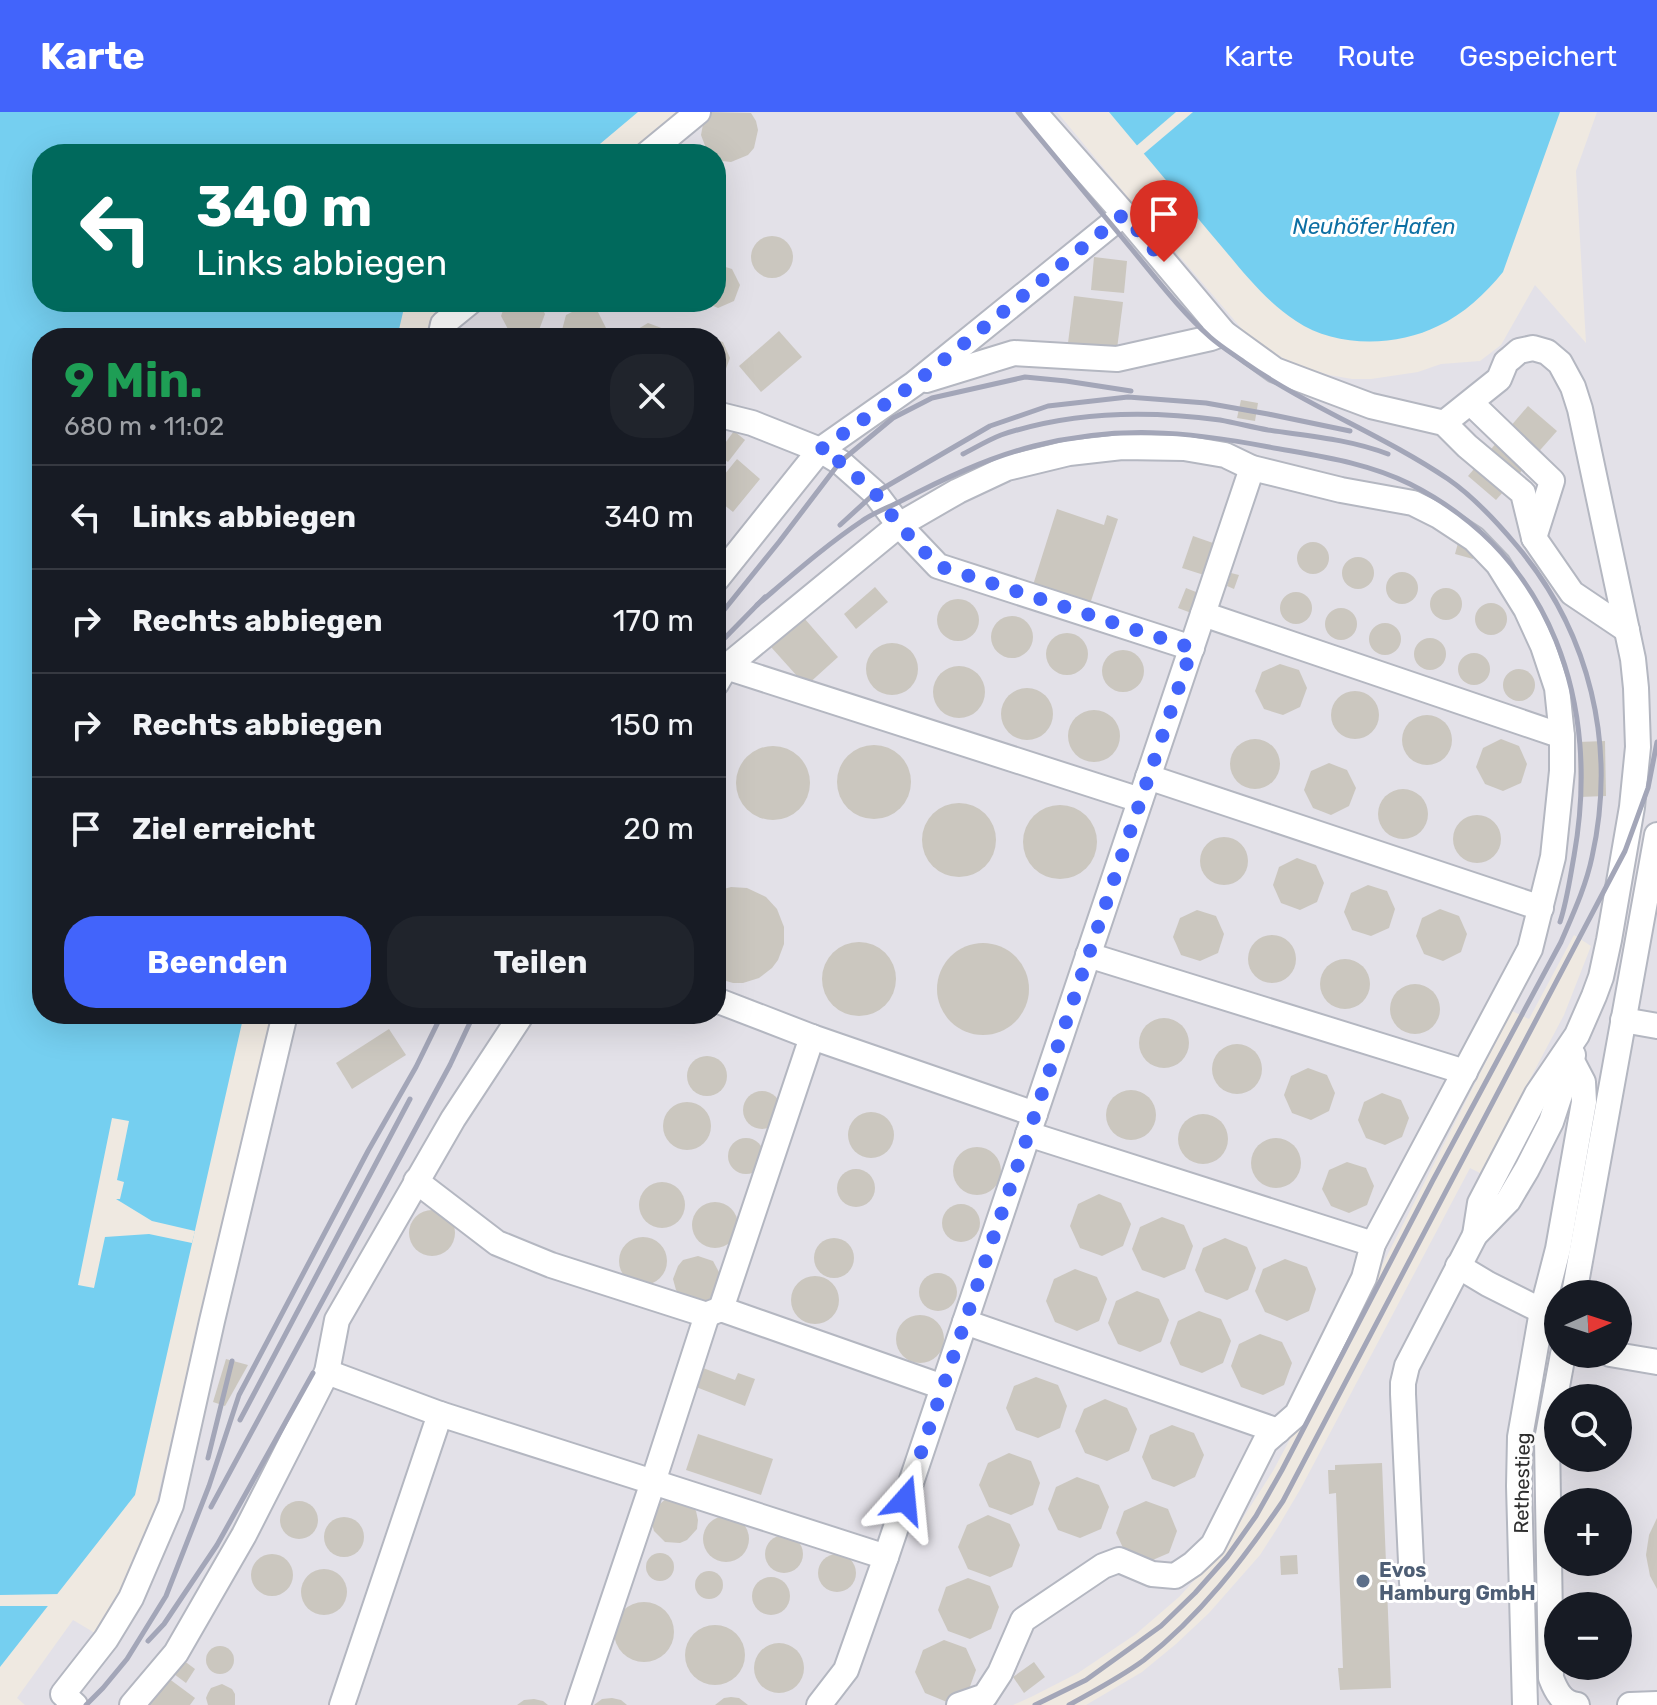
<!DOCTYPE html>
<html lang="de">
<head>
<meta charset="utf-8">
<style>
	:root { --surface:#171b24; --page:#20242c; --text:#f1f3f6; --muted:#9ea1a6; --line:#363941; --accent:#4264fb }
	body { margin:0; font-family:Rubik,sans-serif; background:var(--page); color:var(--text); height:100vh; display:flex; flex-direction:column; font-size:30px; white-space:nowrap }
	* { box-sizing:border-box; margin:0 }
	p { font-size:26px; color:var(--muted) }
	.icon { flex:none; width:44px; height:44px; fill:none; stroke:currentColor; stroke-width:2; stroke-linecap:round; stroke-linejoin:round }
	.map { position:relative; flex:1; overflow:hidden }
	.details { position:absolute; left:32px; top:216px; width:694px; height:696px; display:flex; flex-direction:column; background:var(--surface); border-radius:32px; box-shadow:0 8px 32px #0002 }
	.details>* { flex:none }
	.hud { position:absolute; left:32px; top:32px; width:694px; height:168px; border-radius:32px; box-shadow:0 8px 32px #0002; background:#00695c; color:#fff; overflow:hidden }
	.needle { width:52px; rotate:87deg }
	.buttons { position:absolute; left:1544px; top:1168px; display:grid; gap:16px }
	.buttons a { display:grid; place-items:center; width:88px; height:88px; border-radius:50%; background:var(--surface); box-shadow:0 8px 32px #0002; font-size:40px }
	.pin { position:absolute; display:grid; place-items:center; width:68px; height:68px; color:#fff; margin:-82px -34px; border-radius:50% 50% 50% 0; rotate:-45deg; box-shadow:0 0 8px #0007 }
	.pin .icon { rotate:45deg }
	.me { position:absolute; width:88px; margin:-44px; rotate:18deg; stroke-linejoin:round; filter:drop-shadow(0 0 6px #0008) }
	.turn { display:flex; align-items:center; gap:28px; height:168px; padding:0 32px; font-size:36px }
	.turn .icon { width:104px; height:104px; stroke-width:2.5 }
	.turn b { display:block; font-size:56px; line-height:68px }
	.round { display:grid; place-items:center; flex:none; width:84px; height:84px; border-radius:32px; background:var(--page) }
	.head { display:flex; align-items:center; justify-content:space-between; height:136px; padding:0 32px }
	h1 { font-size:48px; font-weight:700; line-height:60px; color:#1e9e55 }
	.primary-button { display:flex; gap:16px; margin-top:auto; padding:16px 32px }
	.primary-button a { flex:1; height:92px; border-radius:32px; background:var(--accent); color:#fff; font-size:32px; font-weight:700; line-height:92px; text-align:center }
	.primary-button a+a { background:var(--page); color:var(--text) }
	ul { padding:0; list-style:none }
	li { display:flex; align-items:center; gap:24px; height:104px; padding:0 32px; border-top:2px solid var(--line) }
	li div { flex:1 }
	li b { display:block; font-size:30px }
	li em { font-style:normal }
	header { display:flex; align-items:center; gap:48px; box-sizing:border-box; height:112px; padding:0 40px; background:var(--accent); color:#fff }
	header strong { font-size:38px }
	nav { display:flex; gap:44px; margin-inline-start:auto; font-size:28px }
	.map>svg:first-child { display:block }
</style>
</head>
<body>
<header>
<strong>Karte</strong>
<nav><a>Karte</a><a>Route</a><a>Gespeichert</a></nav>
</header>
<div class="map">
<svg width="1657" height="1593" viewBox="0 0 1657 1593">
	<rect width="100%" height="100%" fill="#efe9e1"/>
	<!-- industrial -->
	<path fill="#e3e1e8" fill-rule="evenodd" d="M 680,0 L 1057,0 L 1127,84 L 1123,88 L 1133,99 L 1137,95 L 1242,217 L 1262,234 L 1283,246 L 1304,255 L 1329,263 L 1352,267 L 1371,267 L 1418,260 L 1441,252 L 1480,249 L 1501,233 L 1535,173 L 1586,231 L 1576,59 L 1597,0 L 1657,0 L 1657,1593 L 1086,1593 L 1142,1560 L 1176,1532 L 1209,1501 L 1238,1468 L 1260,1443 L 1278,1415 L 1301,1376 L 1470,1056 L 1480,1061 L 1564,903 L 1591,834 L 1574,823 L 1529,907 L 1512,899 L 1375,1167 L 1273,1359 L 1234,1420 L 1201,1461 L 1179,1485 L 1136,1522 L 1078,1561 L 1031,1585 L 1013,1593 L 25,1593 L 17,1586 L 73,1508 L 100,1524 L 133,1460 L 156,1392 L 271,902 L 716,902 L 716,226 L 425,226 L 428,214 L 456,190 L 716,190 L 716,42 L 630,42 ZM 1558,1182 L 1618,1182 L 1618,1242 L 1558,1242 ZM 1558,1286 L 1618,1286 L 1618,1346 L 1558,1346 ZM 1558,1390 L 1618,1390 L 1618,1450 L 1558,1450 ZM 1558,1494 L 1618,1494 L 1618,1554 L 1558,1554 Z"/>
	<!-- water -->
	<g fill="#75cff0">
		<polygon points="0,0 638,0 588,42 42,42 42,190 411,190 404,196 397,226 42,226 42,902 244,902 135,1383 0,1555"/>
		<path d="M 1109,0 L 1560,0 L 1503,160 C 1485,182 1464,202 1438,214 C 1396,235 1336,236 1296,209 C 1262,187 1238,153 1211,122 C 1177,81 1143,41 1109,0 Z"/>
	</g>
	<!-- pier -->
	<g fill="#efe9e1">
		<polygon points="1176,0 1193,0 1141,44 1134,36"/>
		<polygon points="112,1006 129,1009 117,1068 124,1070 120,1087 116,1087 152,1109 195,1119 192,1131 149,1122 105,1125 94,1176 78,1173"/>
		<polygon points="62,1482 53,1494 0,1494 0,1483"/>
	</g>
	<!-- building -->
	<g fill="#cbc7bf">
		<polygon points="709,0 751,1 756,9 758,18 754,36 748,43 731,50 722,49 716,46 716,42 711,42 707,39 701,23 704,7"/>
		<circle cx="772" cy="145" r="21"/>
		<polygon points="1094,145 1127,149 1124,181 1091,178"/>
		<polygon points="716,152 732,157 740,173 734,189 718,196 704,190 716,190"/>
		<polygon points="1074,184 1123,190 1117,237 1068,231"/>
		<polygon points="506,190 539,190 545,202 539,218 524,225 509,219 501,204"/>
		<polygon points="582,195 598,200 606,216 602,226 566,226 562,218 566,203"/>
		<polygon points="648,211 664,217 669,226 631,226 633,220"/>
		<polygon points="779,219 802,245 761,280 739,254"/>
		<polygon points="716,228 723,230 730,246 724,262 716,265"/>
		<polygon points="1241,288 1258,291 1255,309 1237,306"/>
		<polygon points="1528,294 1557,319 1496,388 1468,364"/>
		<polygon points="734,319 745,328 728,350 717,342"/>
		<polygon points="737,347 760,367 733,400 718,388 725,380 716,373"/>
		<polygon points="1057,397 1104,413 1107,403 1118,407 1090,492 1033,473"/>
		<polygon points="1193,424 1213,431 1204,463 1182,456"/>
		<circle cx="1313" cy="446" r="16"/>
		<polygon points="1458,431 1476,436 1473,447 1455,442"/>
		<circle cx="1358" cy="461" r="16"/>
		<circle cx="1402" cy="476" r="16"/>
		<polygon points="1231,461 1239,463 1234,477 1227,474"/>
		<polygon points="875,475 888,490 856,517 844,502"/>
		<circle cx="1446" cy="492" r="16"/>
		<polygon points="1186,476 1201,482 1194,502 1178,496"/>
		<circle cx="1296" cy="496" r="16"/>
		<circle cx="958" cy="508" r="21"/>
		<circle cx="1491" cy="507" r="16"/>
		<circle cx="1341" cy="512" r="16"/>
		<circle cx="1012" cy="525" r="21"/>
		<polygon points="804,506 838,545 806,574 771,535"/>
		<circle cx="1385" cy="527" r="16"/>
		<circle cx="1067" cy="542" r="21"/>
		<circle cx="1430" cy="542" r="16"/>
		<circle cx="892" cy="557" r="26"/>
		<circle cx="1123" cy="559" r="21"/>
		<circle cx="1474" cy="557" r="16"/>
		<polygon points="1280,552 1299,558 1307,576 1300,595 1283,603 1264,597 1255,579 1262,560"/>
		<circle cx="959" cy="580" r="26"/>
		<circle cx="1519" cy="573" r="16"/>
		<circle cx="1027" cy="602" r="26"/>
		<circle cx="1355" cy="603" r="24"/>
		<circle cx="1094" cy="624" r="26"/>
		<circle cx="1427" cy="628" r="25"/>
		<polygon points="1501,627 1519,634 1527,652 1521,671 1503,679 1485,672 1476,655 1483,636"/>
		<circle cx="1255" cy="652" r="25"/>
		<polygon points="1605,629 1606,684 1579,685 1578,630"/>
		<circle cx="874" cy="670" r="37"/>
		<circle cx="773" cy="671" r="37"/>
		<polygon points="1329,651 1347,658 1356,676 1349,694 1331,703 1313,696 1304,678 1311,659"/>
		<circle cx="1403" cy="702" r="25"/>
		<circle cx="959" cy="728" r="37"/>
		<circle cx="1060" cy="730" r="37"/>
		<circle cx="1477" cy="727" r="24"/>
		<circle cx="1224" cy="749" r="24"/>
		<polygon points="1297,746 1316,753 1324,771 1317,790 1300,798 1281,791 1273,773 1279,755"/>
		<polygon points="1368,773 1387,779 1395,797 1389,816 1371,824 1352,818 1344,800 1351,781"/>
		<polygon points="731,775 747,776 766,785 777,797 784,815 784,832 778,848 772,856 759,866 743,871 733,871 716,866 716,779"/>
		<polygon points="1440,797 1459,804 1467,822 1461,840 1443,849 1424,842 1416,824 1422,806"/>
		<polygon points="1197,798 1216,804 1224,822 1218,841 1200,849 1181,843 1173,825 1180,806"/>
		<circle cx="1272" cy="847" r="24"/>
		<circle cx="859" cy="867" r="37"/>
		<circle cx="983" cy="877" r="46"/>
		<circle cx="1345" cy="872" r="25"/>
		<circle cx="1415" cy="897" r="25"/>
		<circle cx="1164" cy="931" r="25"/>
		<polygon points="389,917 406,943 352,977 336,951"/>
		<circle cx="1237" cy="957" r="25"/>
		<circle cx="707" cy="964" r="20"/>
		<polygon points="1308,956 1327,963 1335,981 1329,999 1311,1008 1292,1001 1284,983 1291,964"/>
		<circle cx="1131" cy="1003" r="25"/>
		<circle cx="762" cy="998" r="19"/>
		<polygon points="1382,981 1401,988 1409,1006 1402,1025 1385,1033 1366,1026 1358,1008 1364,990"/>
		<circle cx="687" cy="1014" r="24"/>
		<circle cx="871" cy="1023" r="23"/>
		<circle cx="1203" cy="1027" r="25"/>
		<circle cx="746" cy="1044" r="18"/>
		<circle cx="1276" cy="1051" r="25"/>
		<circle cx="977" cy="1059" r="24"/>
		<polygon points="1347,1050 1366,1056 1374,1074 1367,1093 1349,1101 1331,1094 1322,1077 1329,1058"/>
		<circle cx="856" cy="1076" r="19"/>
		<circle cx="662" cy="1093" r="23"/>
		<polygon points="1099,1082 1121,1091 1131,1112 1123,1134 1102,1144 1080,1136 1070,1114 1078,1092"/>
		<circle cx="715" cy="1113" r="23"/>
		<circle cx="961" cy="1111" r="19"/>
		<circle cx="432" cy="1121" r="23"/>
		<polygon points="1162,1105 1184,1113 1193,1134 1185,1157 1164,1166 1142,1158 1132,1137 1140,1115"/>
		<circle cx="643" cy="1149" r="24"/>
		<polygon points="1225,1126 1247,1135 1256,1156 1248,1178 1227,1188 1205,1180 1195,1158 1203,1136"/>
		<circle cx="834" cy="1146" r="20"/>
		<polygon points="698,1144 713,1149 720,1162 715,1184 701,1191 680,1184 676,1178 673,1167 678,1154 683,1148"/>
		<polygon points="1285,1147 1307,1155 1316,1177 1309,1199 1287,1209 1265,1200 1255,1179 1263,1157"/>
		<polygon points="1075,1157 1097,1165 1107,1187 1099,1209 1077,1219 1055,1210 1046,1189 1054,1167"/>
		<circle cx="938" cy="1180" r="19"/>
		<circle cx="815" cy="1188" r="24"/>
		<polygon points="1137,1179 1159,1187 1169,1208 1161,1230 1140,1240 1118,1232 1108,1211 1116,1189"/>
		<polygon points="1199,1199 1221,1207 1231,1229 1223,1251 1202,1261 1180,1253 1170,1231 1178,1209"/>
		<circle cx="920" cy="1227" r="24"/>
		<polygon points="1260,1222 1282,1230 1292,1251 1284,1273 1263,1283 1241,1275 1231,1254 1239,1232"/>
		<polygon points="226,1247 248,1253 225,1294 213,1290"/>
		<polygon points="703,1256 735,1268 738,1261 755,1267 745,1294 696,1275"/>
		<polygon points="1036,1265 1058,1273 1067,1294 1060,1316 1038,1326 1016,1318 1006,1296 1014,1274"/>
		<polygon points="1105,1287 1127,1296 1137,1317 1129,1339 1107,1349 1085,1341 1075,1319 1084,1297"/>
		<polygon points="1172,1313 1194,1321 1204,1343 1195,1365 1174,1375 1152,1367 1142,1345 1150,1323"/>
		<polygon points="698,1322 773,1347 761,1383 686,1358"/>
		<polygon points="1009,1341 1031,1349 1040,1371 1033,1393 1011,1403 989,1395 979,1373 988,1351"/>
		<polygon points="1382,1351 1391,1576 1340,1578 1338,1556 1343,1556 1336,1381 1329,1382 1328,1358 1335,1358 1335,1353"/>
		<polygon points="1077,1365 1099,1373 1109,1395 1101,1417 1080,1426 1058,1418 1048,1397 1056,1375"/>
		<polygon points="667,1386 691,1392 696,1399 698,1408 697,1417 687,1428 680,1431 665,1430 654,1419 652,1412 655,1396"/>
		<polygon points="1146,1389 1168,1397 1177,1419 1169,1441 1148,1450 1126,1442 1116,1421 1124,1399"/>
		<circle cx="299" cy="1408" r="19"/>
		<polygon points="988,1403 1010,1412 1020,1433 1012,1455 990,1465 968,1457 958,1435 967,1413"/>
		<circle cx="726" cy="1427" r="23"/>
		<circle cx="344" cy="1425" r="20"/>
		<polygon points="1657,1406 1657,1477 1650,1464 1646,1443 1649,1423"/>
		<circle cx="784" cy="1442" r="19"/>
		<circle cx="660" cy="1455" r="14"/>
		<circle cx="272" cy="1463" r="21"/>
		<circle cx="837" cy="1461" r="19"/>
		<polygon points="1297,1443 1298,1462 1281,1463 1280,1444"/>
		<circle cx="324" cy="1480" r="23"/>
		<circle cx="709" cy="1473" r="14"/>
		<circle cx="771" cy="1484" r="19"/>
		<polygon points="968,1466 990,1474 999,1495 991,1517 970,1527 948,1519 938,1498 946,1475"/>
		<circle cx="644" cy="1520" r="30"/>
		<circle cx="715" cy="1543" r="30"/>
		<polygon points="944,1528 966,1536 976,1558 968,1580 947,1590 925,1581 915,1560 923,1538"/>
		<circle cx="779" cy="1556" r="25"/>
		<circle cx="220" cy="1548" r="14"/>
		<polygon points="183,1548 195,1557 186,1571 174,1562"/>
		<polygon points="1034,1550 1045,1565 1024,1581 1013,1565"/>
		<polygon points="168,1566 195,1586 190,1593 148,1593"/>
		<polygon points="222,1572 232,1577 235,1582 235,1593 208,1593 206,1586 208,1581 211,1576"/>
		<polygon points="731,1585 739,1586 748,1593 715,1593 724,1586"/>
		<polygon points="612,1586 621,1588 627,1593 594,1593 602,1587"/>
		<polygon points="534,1587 543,1589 548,1593 517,1593 524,1588"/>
	</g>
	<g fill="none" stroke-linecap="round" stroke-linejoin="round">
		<!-- minor casing -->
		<g stroke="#b4b7c1" stroke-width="28">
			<g id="minor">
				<polyline points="1034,0 1124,102 1224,221 1275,258 1371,294 1444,311 1467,334 1523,381 1534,426 1572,481 1627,518"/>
				<polyline points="647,42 698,0"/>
				<polyline points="440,226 443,212 470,190"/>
				<polyline points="926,268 1014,241 1117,247 1211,226 1224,221"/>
				<polyline points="1471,291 1552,369 1534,426"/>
				<polyline points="716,302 752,311 820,338 840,350 875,381 899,413 938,454 1192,536"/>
				<polyline points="1444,311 1499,267 1506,250 1511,246 1519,239 1533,236 1547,240 1560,251 1573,275 1580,297 1633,547 1636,576 1638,635 1632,695 1609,828 1601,865 1594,884 1577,923 1537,982 1480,1091 1475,1123"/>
				<polyline points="716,468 820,338 914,272 1124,102"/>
				<polyline points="1203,502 1562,624"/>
				<polyline points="726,555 1140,688"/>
				<polyline points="716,572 726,555 899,413 958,379 1007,356 1069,341 1122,335 1184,336 1225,343 1252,356 1341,378 1413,391 1439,404 1474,427 1498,452 1526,497 1543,534 1557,576 1562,624 1562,659 1553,745 1530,837 1373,1132 1364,1166 1297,1302 1265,1330 1213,1433 1193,1452 1175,1464 1152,1462 1119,1448 1103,1454 1023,1508 1000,1561 985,1584 959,1593"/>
				<polyline points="1148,665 1541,796"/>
				<polyline points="1088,843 1465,960"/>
				<polyline points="716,888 812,925 1035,1002"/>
				<polyline points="1623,908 1657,914"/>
				<polyline points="1028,1022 1373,1132"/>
				<polyline points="416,1069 497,1131 551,1153 707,1203 653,1370 886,1445"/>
				<polyline points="1458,1154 1488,1172 1542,1199"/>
				<polyline points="1574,1182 1657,723"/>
				<polyline points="721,1197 812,925"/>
				<polyline points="708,1202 721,1197 943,1275"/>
				<polyline points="965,1210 1278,1319"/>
				<path d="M 1563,1242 L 1547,1328 L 1551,1566 C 1556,1579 1562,1591 1577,1593"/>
				<polyline points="1610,1242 1657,1250"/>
				<polyline points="327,1260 440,1302 342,1593"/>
				<polyline points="440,1302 653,1370 578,1593"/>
				<polyline points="1412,1471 1403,1282 1403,1271 1407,1254 1475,1123 1508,1089 1527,1057 1551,1010 1573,943"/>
				<polyline points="75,1593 63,1582 106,1527 131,1486 171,1393 212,1209 285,902"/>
				<polyline points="132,1593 176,1541 244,1423 327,1260 337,1208 453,1007 522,902"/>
				<polyline points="819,1593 846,1558 886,1445 1252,356"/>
				<polyline points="1525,1593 1519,1374 1520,1325 1542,1199 1558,1137 1584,990 1583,970 1572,949"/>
				<polyline points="1630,1593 1657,1592"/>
			</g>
		</g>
		<!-- minor -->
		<use href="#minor" stroke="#fff" stroke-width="24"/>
		<!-- rail -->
		<g stroke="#a3a6b8" stroke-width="5">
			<path d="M 1018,0 C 1055,45 1093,90 1130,135 C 1155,165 1180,198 1210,225 C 1220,234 1233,242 1244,250 C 1308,295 1383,323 1448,367 C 1474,385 1497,410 1517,434 C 1590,521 1617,633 1592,745 C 1586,774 1573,802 1561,830 L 1432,1070 L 1282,1358 L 1256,1404 L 1227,1445 L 1195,1481 L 1161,1514 L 1086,1568 L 1035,1593"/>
			<path d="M 963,342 C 975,336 988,328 1001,323 C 1072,299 1146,298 1220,308 C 1236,311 1252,315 1268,318 C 1308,324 1349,327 1388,342"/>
			<polyline points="840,413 875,381 990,314 1048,294 1128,285 1206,291 1268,302 1350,319"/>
			<path d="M 757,493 C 790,465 826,433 862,409 C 873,401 887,396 899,390 C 943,367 987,346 1034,334 C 1117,313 1186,319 1269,335 C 1318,344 1366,350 1410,372 C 1553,444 1601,593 1574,744 C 1570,766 1567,789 1560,810"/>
			<polyline points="716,508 779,430 840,350 893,306 932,286 1025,265 1066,269 1131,279"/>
			<polyline points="716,535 765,485"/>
			<polyline points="240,1308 410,987"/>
			<polyline points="208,1346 232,1249"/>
			<polyline points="211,1395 450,953 474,902"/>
			<polyline points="148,1529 164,1512 217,1433 313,1261"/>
			<polyline points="86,1593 103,1576 127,1547 166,1484 209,1374 239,1283 368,1039 416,955 442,902"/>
			<path d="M 1069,1593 C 1094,1579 1121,1565 1144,1548 C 1200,1504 1243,1448 1283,1389 L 1625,739 L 1648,676 L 1657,630"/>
		</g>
	</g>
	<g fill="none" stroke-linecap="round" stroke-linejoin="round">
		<!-- route -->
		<polyline stroke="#4264fb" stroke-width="14" stroke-dasharray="0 25.2" points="905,1388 1192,536 938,454 899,413 875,381 840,350 820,338 914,272 1124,102 1164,150"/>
	</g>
	<!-- markers -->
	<circle fill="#5c6f8a" stroke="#fff" stroke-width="3" cx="1363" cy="1469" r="8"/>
	<g text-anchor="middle" stroke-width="6" stroke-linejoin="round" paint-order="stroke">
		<!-- street labels -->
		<g font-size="20" fill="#2e2e2e" stroke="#fff">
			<text transform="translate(1522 1371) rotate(-89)" y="7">Rethestieg</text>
		</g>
		<!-- service labels -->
		<g font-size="20" font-weight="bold" fill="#4e5e75" stroke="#fff" text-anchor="start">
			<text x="1379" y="1465">Evos<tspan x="1379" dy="23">Hamburg GmbH</tspan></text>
		</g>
		<!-- water labels -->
		<g font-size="22" font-style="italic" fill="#0d6fa3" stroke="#fff">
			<text x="1374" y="122">Neuhöfer Hafen</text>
		</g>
	</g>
</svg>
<div class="buttons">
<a><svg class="needle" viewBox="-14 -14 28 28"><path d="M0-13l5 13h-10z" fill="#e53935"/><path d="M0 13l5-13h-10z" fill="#9ea1a6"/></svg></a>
<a><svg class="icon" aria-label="search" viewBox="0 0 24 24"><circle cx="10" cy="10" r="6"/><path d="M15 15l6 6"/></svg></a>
<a>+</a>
<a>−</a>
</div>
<div class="pin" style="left:1164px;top:150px;background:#d93025"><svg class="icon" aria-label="arrive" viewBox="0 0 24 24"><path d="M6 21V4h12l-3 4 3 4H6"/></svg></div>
<svg class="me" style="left:905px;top:1388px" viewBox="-20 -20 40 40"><path d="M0-17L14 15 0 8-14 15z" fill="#4264fb" stroke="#fff" stroke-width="4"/></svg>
<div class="hud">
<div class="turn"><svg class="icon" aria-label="left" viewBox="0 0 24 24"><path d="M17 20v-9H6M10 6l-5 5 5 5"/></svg><div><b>340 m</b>Links abbiegen</div></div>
</div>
<section class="details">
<div class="head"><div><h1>9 Min.</h1><p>680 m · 11:02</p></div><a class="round"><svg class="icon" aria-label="close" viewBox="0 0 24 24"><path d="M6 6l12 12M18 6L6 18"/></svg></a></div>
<ul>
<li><svg class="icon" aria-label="left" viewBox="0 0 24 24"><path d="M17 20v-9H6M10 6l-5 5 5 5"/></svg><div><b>Links abbiegen</b></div><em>340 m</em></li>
<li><svg class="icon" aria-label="right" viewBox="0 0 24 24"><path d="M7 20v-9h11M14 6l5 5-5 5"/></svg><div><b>Rechts abbiegen</b></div><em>170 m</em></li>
<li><svg class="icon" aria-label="right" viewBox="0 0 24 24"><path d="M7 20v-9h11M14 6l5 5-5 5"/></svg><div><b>Rechts abbiegen</b></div><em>150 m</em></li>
<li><svg class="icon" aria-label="arrive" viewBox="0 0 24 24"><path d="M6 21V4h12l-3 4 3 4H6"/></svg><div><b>Ziel erreicht</b></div><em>20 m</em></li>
</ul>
<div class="primary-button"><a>Beenden</a><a>Teilen</a></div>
</section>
</div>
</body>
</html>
